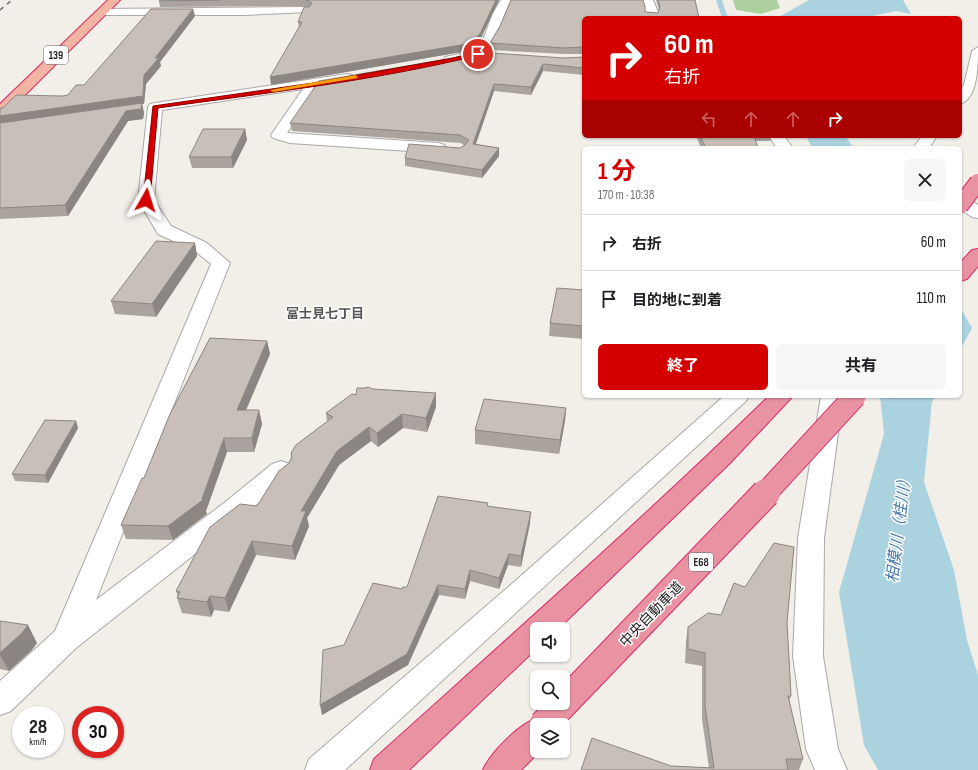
<!DOCTYPE html>
<html lang="ja">
<head>
<meta charset="utf-8">
<style>
	:root { --surface:#fff; --page:#f6f6f6; --text:#202124; --muted:#757577; --line:#e0e0e0; --accent:#d40000 }
	body { margin:0; font-family:"Sofia Sans Condensed","Noto Sans JP",sans-serif; background:var(--page); color:var(--text); height:100vh; display:flex; flex-direction:column; font-size:15px; white-space:nowrap }
	* { box-sizing:border-box; margin:0 }
	p { font-size:13px; color:var(--muted) }
	.icon { flex:none; width:22px; height:22px; fill:none; stroke:currentColor; stroke-width:2; stroke-linecap:round; stroke-linejoin:round }
	.map { position:relative; flex:1; overflow:hidden }
	.side { position:absolute; left:582px; top:146px; width:380px; height:252px; display:flex; flex-direction:column; background:var(--surface); border-radius:6px; box-shadow:0 1px 3px #0004 }
	.side>* { flex:none }
	.hud { position:absolute; left:582px; top:16px; width:380px; height:122px; border-radius:6px; box-shadow:0 1px 3px #0004; background:#d40000; color:#fff; overflow:hidden }
	.buttons { position:absolute; left:530px; top:622px; display:grid; gap:8px }
	.buttons a { display:grid; place-items:center; width:40px; height:40px; border-radius:6px; background:var(--surface); box-shadow:0 1px 3px #0004; font-size:20px }
	.speed { position:absolute; left:12px; top:706px; display:flex; gap:8px; font-size:20px; font-weight:700; text-align:center }
	.speed>* { display:grid; place-content:center; width:52px; height:52px; border-radius:50%; background:var(--surface); box-shadow:0 1px 3px #0004; line-height:1 }
	.speed small { font-size:10px; font-weight:400 }
	.speed .limit { border:6px solid #d22; background:#fff; color:#111 }
	.pin { position:absolute; display:grid; place-items:center; width:34px; height:34px; color:#fff; margin:-17px; border:2px solid #fff; border-radius:50%; box-shadow:0 1px 4px #0007 }
	.me { position:absolute; width:44px; margin:-22px; rotate:6deg; stroke-linejoin:round; filter:drop-shadow(0 0 3px #0008) }
	.turn { display:flex; align-items:center; gap:14px; height:84px; padding:0 16px; font-size:18px }
	.turn .icon { width:52px; height:52px; stroke-width:2.5 }
	.turn b { display:block; font-size:28px; line-height:34px }
	.lanes { display:flex; align-items:center; height:38px; padding:0 16px; background:#0003; justify-content:center; gap:20px; direction:ltr }
	.lanes .off { opacity:.35 }
	.round { display:grid; place-items:center; flex:none; width:42px; height:42px; border-radius:6px; background:var(--page) }
	.headline { display:flex; align-items:center; justify-content:space-between; height:68px; padding:0 16px }
	h1 { font-size:24px; font-weight:700; line-height:30px; color:var(--accent) }
	.button { display:flex; gap:8px; margin-top:auto; padding:8px 16px }
	.button a { flex:1; height:46px; border-radius:6px; background:var(--accent); color:#fff; font-size:16px; font-weight:700; line-height:46px; text-align:center }
	.button a+a { background:var(--page); color:var(--text) }
	ul { padding:0; list-style:none }
	li { display:flex; align-items:center; gap:12px; height:56px; padding:0 16px; border-top:1px solid var(--line) }
	li div { flex:1 }
	li b { display:block; font-size:15px }
	li em { font-style:normal }
	.map>svg:first-child { display:block }
</style>
</head>
<body>
<div class="map">
<svg width="978" height="770" viewBox="0 0 978 770">
	<rect width="100%" height="100%" fill="#f2efe9"/>
	<!-- forest -->
	<polygon fill="#add19e" points="733,0 777,0 780,8 761,14 736,10"/>
	<!-- water -->
	<g fill="#aad3df">
		<polygon points="809,0 903,0 911,14 896,11 863,18 777,18"/>
		<polygon points="806,136 845,136 854,148 812,148"/>
		<polygon points="960,307 972,328 960,350"/>
		<polygon points="880,396 936,396 932,402 924,482 954,570 967,640 978,675 978,770 878,770 864,745 839,592 884,434"/>
	</g>
	<g fill="none" stroke-linecap="round" stroke-linejoin="round">
		<!-- stream -->
		<polygon fill="#aad3df" fill-rule="evenodd" points="716,0 722,0 728,18 722,18"/>
		<!-- minor casing -->
		<g stroke="#a9a9a9" stroke-width="2">
			<g id="minor">
				<polygon points="501,0 513,0 505,13 495,41 482,57 450,64 445,63 444,60 445,57 474,51 483,40 493,13"/>
				<polygon points="641,0 653,0 658,12 657,18 645,18 646,12"/>
				<polygon points="305,7 311,10 309,12 243,15 101,15 95,12 101,9"/>
				<path d="M 978,47 C 978,65 978,99 960,104 L 960,91 L 964,85 L 972,51 Z"/>
				<polygon points="347,74 352,75 354,78 352,81 318,86 287,133 439,143 444,145 447,148 444,151 439,153 290,143 273,138 271,135 303,89 162,110 154,200 171,226 207,243 230,263 96,600 224,503 272,464 281,461 290,464 293,470 290,476 242,517 76,648 11,711 0,715 0,681 55,631 211,264 195,251 158,234 138,200 148,107 150,104 155,103"/>
				<polygon points="769,136 784,136 793,148 777,148"/>
				<polygon points="922,136 937,136 929,148 913,148"/>
				<polygon points="960,196 966,197 978,205 978,218 972,217 960,209"/>
				<polygon points="724,396 749,396 746,401 345,770 305,770 309,759 514,582"/>
				<polygon points="821,396 843,396 824,538 823,656 838,749 847,770 815,770 806,749 793,656 798,538"/>
			</g>
		</g>
		<!-- trunk casing -->
		<g stroke="#dc2a67" stroke-width="2">
			<polygon id="trunk" points="108,0 120,0 5,115 0,116 0,104"/>
		</g>
		<!-- motorway casing -->
		<g stroke="#dc2a67" stroke-width="2">
			<g id="motorway">
				<polygon points="978,249 978,266 967,279 960,281 960,263 972,250"/>
				<path d="M 769,396 L 793,396 L 729,464 L 558,629 L 537,629 L 537,648 L 409,770 L 370,770 L 374,759 C 507,639 641,521 769,396 Z"/>
				<path d="M 537,718 L 548,722 L 550,725 L 537,725 L 537,751 L 540,751 L 521,770 L 483,770 C 491,752 518,725 537,718 Z"/>
			</g>
		</g>
		<!-- minor -->
		<use href="#minor" fill="#fff" fill-rule="evenodd"/>
		<!-- trunk -->
		<use href="#trunk" fill="#f2b4a3" fill-rule="evenodd"/>
		<!-- motorway -->
		<use href="#motorway" fill="#e892a2" fill-rule="evenodd"/>
		<!-- rail -->
		<polyline stroke="#707070" stroke-width="1.5" stroke-dasharray="4.5 4.5" stroke-linecap="butt" points="0,10 12,0"/>
		<!-- motorway-bridge-far2 casing -->
		<g stroke="#dc2a67" stroke-width="18" stroke-linecap="butt">
			<polyline id="motorway-bridge-far2" points="960,206 978,182"/>
		</g>
		<!-- motorway-bridge-far1 casing -->
		<g stroke="#dc2a67" stroke-width="24" stroke-linecap="butt">
			<polyline id="motorway-bridge-far1" points="765,494 855,396"/>
		</g>
		<!-- motorway-bridge casing -->
		<g stroke="#dc2a67" stroke-width="30" stroke-linecap="butt">
			<polyline id="motorway-bridge" points="543,725 766,493"/>
		</g>
		<!-- motorway-bridge-far2 -->
		<use href="#motorway-bridge-far2" stroke="#e892a2" stroke-width="16"/>
		<!-- motorway-bridge-far1 -->
		<use href="#motorway-bridge-far1" stroke="#e892a2" stroke-width="22"/>
		<!-- motorway-bridge -->
		<use href="#motorway-bridge" stroke="#e892a2" stroke-width="28"/>
	</g>
	<!-- wall -->
	<g fill="#aba49e">
		<polygon points="160,0 499,0 481,38 473,50 271,85 299,27 298,22 308,7 306,6 160,7 159,1"/>
		<polygon points="511,0 643,0 645,6 645,12 658,13 659,10 656,0 695,0 699,18 584,18 584,54 564,54 490,50 490,43 500,26"/>
		<polygon points="193,9 195,16 160,62 161,66 146,84 144,104 142,104 144,113 143,119 128,121 68,216 0,219 0,116 68,95 84,85"/>
		<polygon points="584,57 584,75 543,71 531,95 494,91 476,144 499,148 499,156 482,178 405,166 405,158 460,148 465,146 461,143 292,131 290,123 564,58"/>
		<polygon points="245,129 247,140 233,168 192,168 189,157"/>
		<polygon points="696,136 771,136 770,141 755,141 758,148 701,148"/>
		<polygon points="195,243 197,256 156,317 115,314 111,301"/>
		<polygon points="584,290 584,339 549,336 550,323"/>
		<polygon points="267,341 270,354 246,410 259,410 262,424 254,452 227,452 206,511 207,514 173,540 126,539 121,525 144,478"/>
		<polygon points="373,389 436,393 436,407 427,432 403,428 378,447 371,441 339,465 307,518 309,526 295,560 256,555 229,612 214,610 211,617 182,613 177,598 178,597 176,591 257,506 289,463 291,457 291,453 327,422 326,413 356,395"/>
		<polygon points="566,408 565,421 559,454 475,444 475,430"/>
		<polygon points="76,421 78,428 48,483 15,481 12,474"/>
		<polygon points="488,507 530,523 521,567 508,565 499,589 470,581 465,599 439,595 408,665 322,715 344,645 402,589 407,587"/>
		<polygon points="721,615 787,622 791,696 789,701 803,759 799,770 581,770 671,766 709,768 702,719 702,666 685,663 686,641 688,627"/>
		<polygon points="0,621 37,643 31,651 9,671 0,669"/>
	</g>
	<!-- shaded-wall -->
	<g fill="#8b8681">
		<polygon points="496,0 499,0 481,38 473,50 271,85 270,77"/>
		<polygon points="193,9 195,16 160,62 161,66 146,84 144,104 142,104 144,113 143,119 128,121 68,216 65,205 0,124 0,116 144,75 155,58"/>
		<polygon points="543,64 543,71 531,95 531,87"/>
		<polygon points="494,84 494,91 473,152 473,144"/>
		<polygon points="245,129 247,140 233,168 231,157"/>
		<polygon points="499,148 499,156 482,178 482,170"/>
		<polygon points="195,243 197,256 156,317 152,304"/>
		<polygon points="267,341 270,354 240,424 237,410"/>
		<polygon points="436,393 436,407 427,432 426,418"/>
		<polygon points="566,408 565,421 559,454 560,440"/>
		<polygon points="259,410 262,424 254,452 252,438"/>
		<polygon points="402,414 403,428 378,447 377,433"/>
		<polygon points="76,421 78,428 48,483 45,475"/>
		<polygon points="369,427 371,441 339,465 307,518 309,526 295,560 292,546 301,511 337,451"/>
		<polygon points="224,438 227,452 206,511 207,514 173,540 168,526 202,499"/>
		<polygon points="531,512 530,523 521,567 521,556"/>
		<polygon points="252,541 256,555 229,612 225,598"/>
		<polygon points="509,554 508,565 499,589 499,578"/>
		<polygon points="470,570 470,581 465,599 465,589"/>
		<polygon points="438,585 439,595 408,665 322,715 320,705"/>
		<polygon points="210,596 214,610 211,617 207,602"/>
		<polygon points="28,625 37,643 31,651 9,671 0,655 0,653"/>
	</g>
	<!-- building -->
	<g fill="#c7bfb8" stroke="#8b8681">
		<polygon points="160,0 219,0 159,1"/>
		<polygon points="306,0 496,0 481,32 473,43 270,77 302,22 298,22 304,7 309,7 312,3"/>
		<polygon points="511,0 643,0 645,6 645,12 658,13 660,6 658,0 695,0 699,18 584,18 584,47 564,48 490,43 500,26"/>
		<polygon points="151,9 193,9 155,58 159,58 144,75 143,96 0,116 0,108 3,108 16,95 63,96 68,95 76,85 84,85"/>
		<polygon points="478,52 564,58 584,57 584,68 543,64 531,87 494,84 473,144 499,148 482,170 405,158 409,144 460,148 465,145 469,140 460,135 290,123 319,81 453,58"/>
		<polygon points="142,103 141,109 126,111 65,205 0,208 0,123"/>
		<polygon points="203,129 245,129 231,157 189,157"/>
		<polygon points="700,136 754,136 758,148 706,148"/>
		<polygon points="156,241 195,243 152,304 111,301"/>
		<polygon points="557,288 584,290 584,326 550,323"/>
		<polygon points="210,338 267,341 237,410 259,410 252,438 224,438 202,499 203,500 168,526 121,525 142,478 144,478 170,414"/>
		<polygon points="368,387 373,389 436,393 426,418 402,414 377,433 369,427 337,451 301,511 306,511 292,546 252,541 225,598 210,596 207,602 177,598 180,592 176,591 210,527 240,504 257,506 279,471 289,463 292,457 291,453 296,445 333,417 326,413 352,394 356,395 357,388 365,388"/>
		<polygon points="484,399 566,408 560,440 475,430"/>
		<polygon points="45,420 76,421 45,475 12,474"/>
		<polygon points="438,496 488,503 487,506 531,512 521,556 509,554 499,578 470,570 465,589 438,585 407,654 320,705 323,650 344,645 373,583 402,589 403,587 407,587"/>
		<polygon points="774,543 794,547 787,622 791,696 788,696 803,759 786,759 788,770 581,770 592,738 671,766 714,768 705,706 705,653 688,649 688,627 708,613 721,615 734,583 745,587"/>
		<polygon points="0,621 28,625 22,633 0,653"/>
	</g>
	<!-- route -->
	<path fill="#d40000" stroke="#8a0000" d="M 478,52 L 480,55 C 374,81 265,93 158,108 L 150,200 L 146,202 L 143,200 L 153,106 L 313,83 L 453,58 Z"/>
	<!-- slow -->
	<polygon fill="#f59e0b" points="356,75 358,78 273,92 270,90"/>
	<g text-anchor="middle" stroke-width="3" stroke-linejoin="round" paint-order="stroke">
		<!-- shield labels -->
		<g fill="#fff" stroke="#646464" stroke-width="1">
			<rect x="44" y="46" width="24" height="18" rx="3"/>
			<rect x="689" y="553" width="24" height="18" rx="3"/>
		</g>
		<g font-size="11" font-weight="bold" fill="#222">
			<text x="56" y="59">139</text>
			<text x="701" y="566">E68</text>
		</g>
		<!-- neighbourhood labels -->
		<g font-size="13" font-weight="bold" fill="#555" stroke="#fff">
			<text x="325" y="318">富士見七丁目</text>
		</g>
		<!-- near-street labels -->
		<g font-size="14" fill="#222" stroke="#fff">
			<text transform="translate(651 614) rotate(-46)" y="5">中央自動車道</text>
		</g>
		<!-- near-water labels -->
		<g font-size="16" font-style="italic" fill="#4a7aab" stroke="#fff">
			<text transform="translate(898 527) rotate(-83)" y="6">相模川（桂川）</text>
		</g>
	</g>
</svg>
<div class="buttons">
<a><svg class="icon" aria-label="sound" viewBox="0 0 24 24"><path d="M4 9h4l5-4v14l-5-4H4zM17 9q2 3 0 6"/></svg></a>
<a><svg class="icon" aria-label="search" viewBox="0 0 24 24"><circle cx="10" cy="10" r="6"/><path d="M15 15l6 6"/></svg></a>
<a><svg class="icon" aria-label="layers" viewBox="0 0 24 24"><path d="M12 4l9 5-9 5-9-5zM3 14l9 5 9-5"/></svg></a>
</div>
<div class="speed"><div>28<small>km/h</small></div><div class="limit">30</div></div>
<div class="pin" style="left:478px;top:54px;background:#d93025"><svg class="icon" aria-label="arrive" viewBox="0 0 24 24"><path d="M6 21V4h12l-3 4 3 4H6"/></svg></div>
<svg class="me" style="left:146px;top:200px" viewBox="-20 -20 40 40"><path d="M0-17L14 15 0 8-14 15z" fill="#d40000" stroke="#fff" stroke-width="4"/></svg>
<div class="hud">
<div class="turn"><svg class="icon" aria-label="right" viewBox="0 0 24 24"><path d="M7 20v-9h11M14 6l5 5-5 5"/></svg><div><b>60 m</b>右折</div></div>
<div class="lanes"><svg class="icon off" aria-label="left" viewBox="0 0 24 24"><path d="M17 20v-9H6M10 6l-5 5 5 5"/></svg><svg class="icon off" aria-label="ahead" viewBox="0 0 24 24"><path d="M12 20V5M6 11l6-6 6 6"/></svg><svg class="icon off" aria-label="ahead" viewBox="0 0 24 24"><path d="M12 20V5M6 11l6-6 6 6"/></svg><svg class="icon" aria-label="right" viewBox="0 0 24 24"><path d="M7 20v-9h11M14 6l5 5-5 5"/></svg></div>
</div>
<section class="side">
<div class="headline"><div><h1>1 分</h1><p>170 m · 10:38</p></div><a class="round"><svg class="icon" aria-label="close" viewBox="0 0 24 24"><path d="M6 6l12 12M18 6L6 18"/></svg></a></div>
<ul>
<li><svg class="icon" aria-label="right" viewBox="0 0 24 24"><path d="M7 20v-9h11M14 6l5 5-5 5"/></svg><div><b>右折</b></div><em>60 m</em></li>
<li><svg class="icon" aria-label="arrive" viewBox="0 0 24 24"><path d="M6 21V4h12l-3 4 3 4H6"/></svg><div><b>目的地に到着</b></div><em>110 m</em></li>
</ul>
<div class="button"><a>終了</a><a>共有</a></div>
</section>
</div>
</body>
</html>
